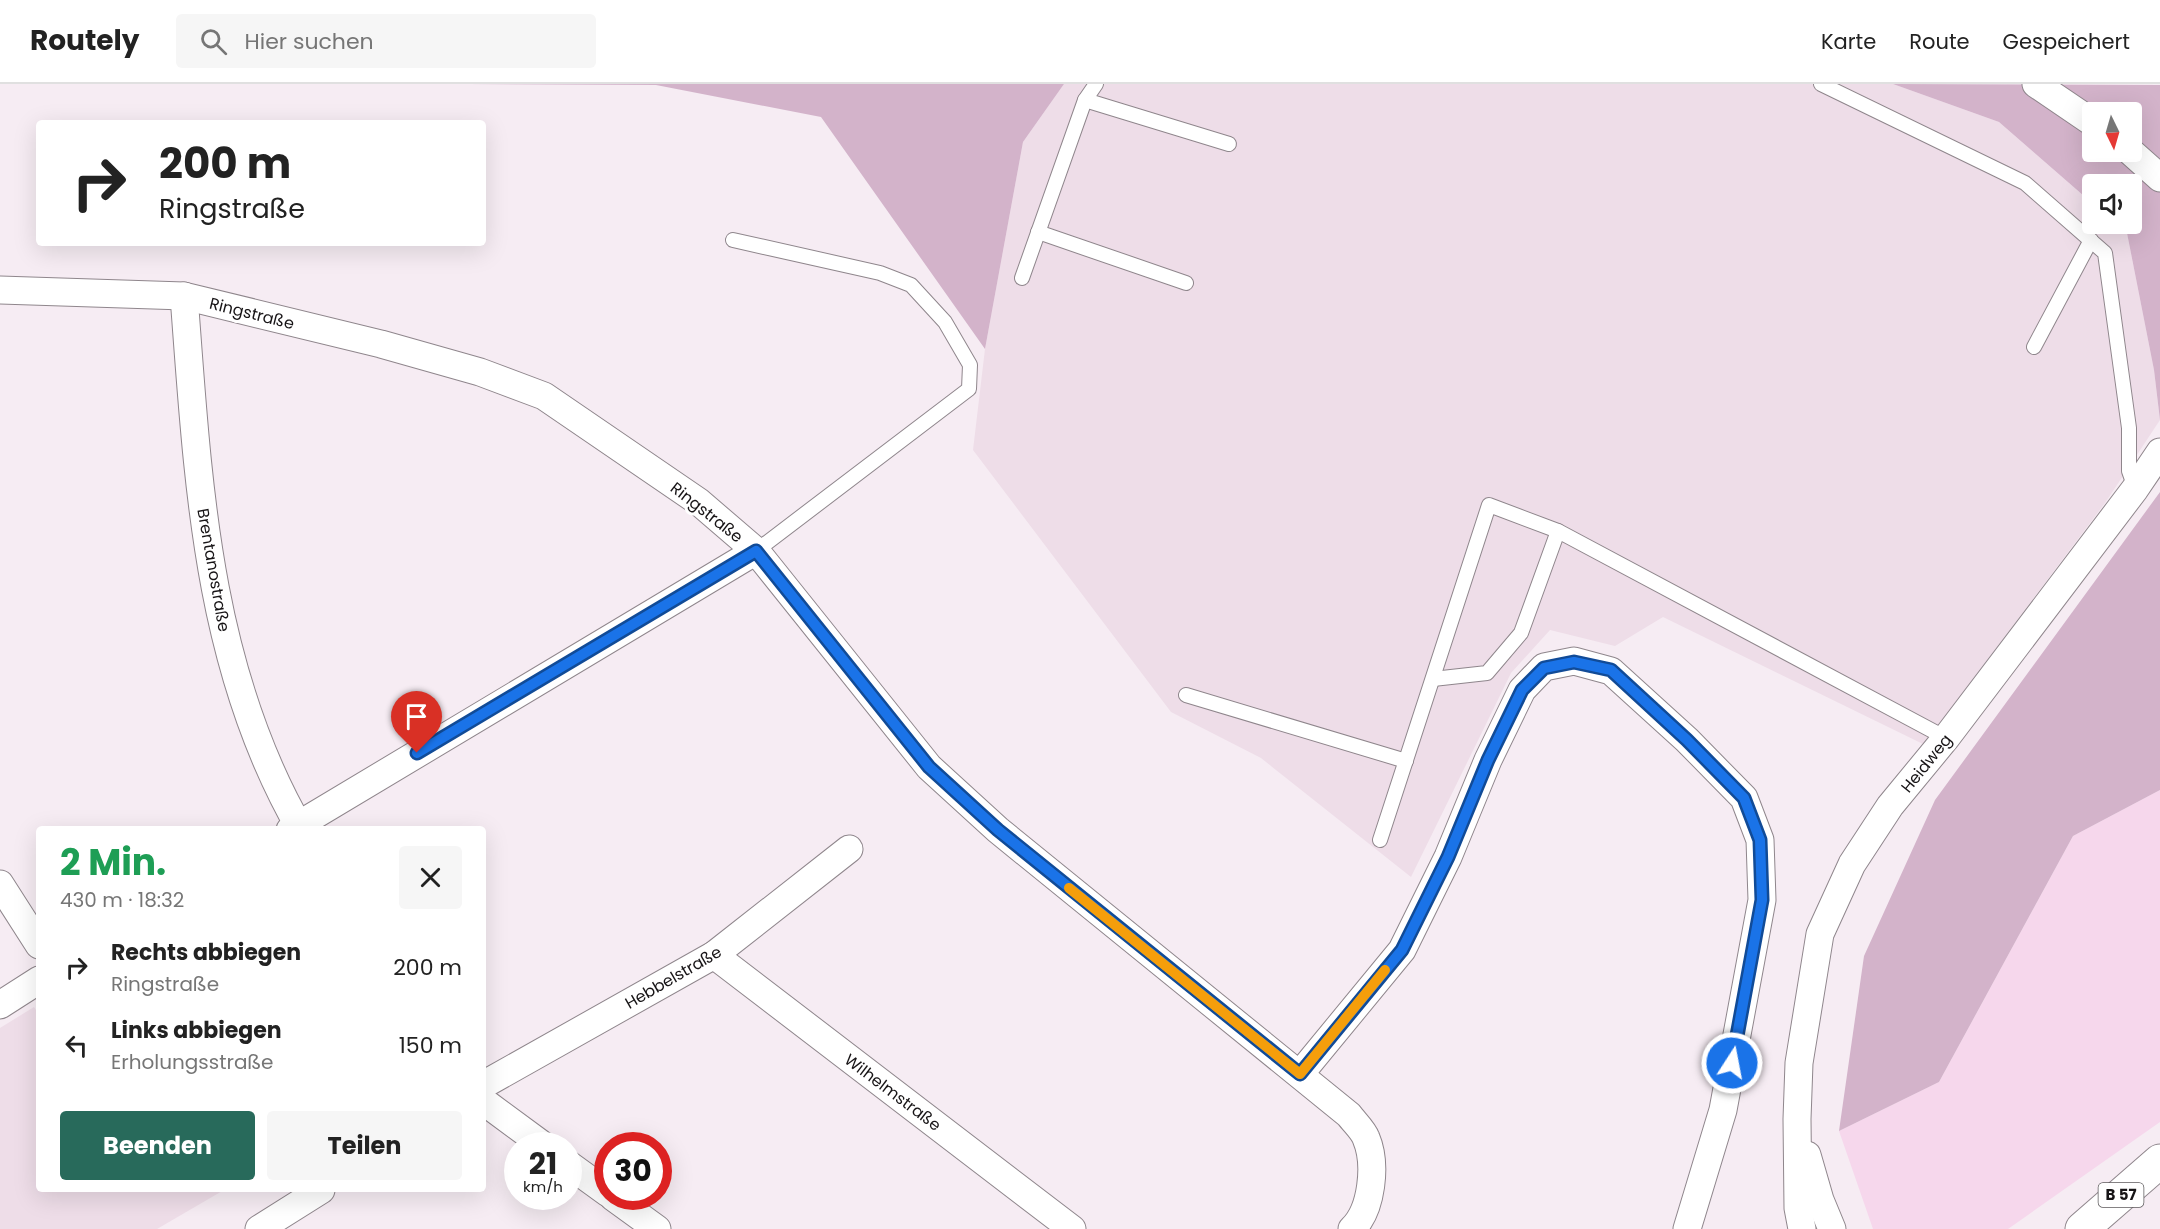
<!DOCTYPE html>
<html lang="de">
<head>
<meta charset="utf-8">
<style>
	:root { --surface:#fff; --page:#f6f6f6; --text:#222; --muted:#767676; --line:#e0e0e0; --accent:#286a5b }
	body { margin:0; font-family:Poppins,sans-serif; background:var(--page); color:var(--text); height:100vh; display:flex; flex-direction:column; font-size:22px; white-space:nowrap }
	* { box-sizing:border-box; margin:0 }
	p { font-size:20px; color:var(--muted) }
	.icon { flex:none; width:33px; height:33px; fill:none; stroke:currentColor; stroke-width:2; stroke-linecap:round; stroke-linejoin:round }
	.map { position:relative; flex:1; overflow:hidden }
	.panel { position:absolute; left:36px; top:742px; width:450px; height:366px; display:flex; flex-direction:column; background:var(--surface); border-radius:6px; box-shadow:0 6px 24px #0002 }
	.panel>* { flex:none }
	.hud { position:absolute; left:36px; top:36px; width:450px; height:126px; border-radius:6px; box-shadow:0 6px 24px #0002; background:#fff; color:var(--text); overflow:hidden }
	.needle { width:39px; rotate:175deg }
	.tools { position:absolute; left:2082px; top:18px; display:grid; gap:12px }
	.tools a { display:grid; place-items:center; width:60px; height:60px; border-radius:6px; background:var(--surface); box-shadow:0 6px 24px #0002; font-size:30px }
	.speed { position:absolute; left:504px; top:1048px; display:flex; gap:12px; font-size:30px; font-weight:700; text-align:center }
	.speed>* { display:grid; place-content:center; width:78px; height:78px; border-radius:50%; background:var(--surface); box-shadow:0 6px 24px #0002; line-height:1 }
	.speed small { font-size:15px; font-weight:400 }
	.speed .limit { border:9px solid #d22; background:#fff; color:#111 }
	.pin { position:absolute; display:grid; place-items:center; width:51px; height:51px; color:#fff; margin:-62px -26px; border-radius:50% 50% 50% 0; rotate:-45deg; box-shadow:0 0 6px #0007 }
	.pin .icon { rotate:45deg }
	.me { position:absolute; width:66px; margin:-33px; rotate:11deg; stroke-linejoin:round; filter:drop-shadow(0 0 4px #0008) }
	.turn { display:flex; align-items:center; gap:21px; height:126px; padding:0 24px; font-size:27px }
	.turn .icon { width:78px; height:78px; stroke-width:2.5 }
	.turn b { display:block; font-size:42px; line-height:51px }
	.round { display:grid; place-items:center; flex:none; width:63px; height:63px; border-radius:6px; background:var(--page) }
	.summary { display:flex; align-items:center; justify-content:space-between; height:102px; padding:0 24px }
	h1 { font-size:36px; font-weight:700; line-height:45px; color:#1e9e55 }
	.button { display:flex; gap:12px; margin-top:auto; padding:12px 24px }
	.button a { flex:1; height:69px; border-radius:6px; background:var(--accent); color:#fff; font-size:24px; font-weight:700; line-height:69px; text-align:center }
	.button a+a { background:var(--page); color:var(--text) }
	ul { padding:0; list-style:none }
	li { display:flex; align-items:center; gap:18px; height:78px; padding:0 24px }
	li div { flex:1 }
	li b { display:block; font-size:22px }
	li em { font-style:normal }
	header { display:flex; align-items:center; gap:36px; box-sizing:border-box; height:84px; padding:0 30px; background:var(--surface); border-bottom:2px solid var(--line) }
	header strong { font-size:28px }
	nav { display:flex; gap:33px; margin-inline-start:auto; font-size:21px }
	.search { width:420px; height:54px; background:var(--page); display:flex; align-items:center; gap:15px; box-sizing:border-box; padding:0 21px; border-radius:6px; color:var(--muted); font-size:22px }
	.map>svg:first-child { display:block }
</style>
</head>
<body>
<header>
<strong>Routely</strong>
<div class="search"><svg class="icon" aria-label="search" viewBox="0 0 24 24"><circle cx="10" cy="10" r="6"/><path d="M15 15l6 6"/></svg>Hier suchen</div>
<nav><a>Karte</a><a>Route</a><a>Gespeichert</a></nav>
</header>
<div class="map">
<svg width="2160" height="1145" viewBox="0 0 2160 1145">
	<rect width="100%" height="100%" fill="#f6ecf3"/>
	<!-- built -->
	<g fill="#eedde8">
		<polygon points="1064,0 1893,0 1999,38 2092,119 2092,140 2116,140 2127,149 2154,286 2160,336 2105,419 1966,604 1925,661 1663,533 1615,562 1550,546 1511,589 1411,793 1261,674 1171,628 973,366 985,265 1023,58"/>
		<polygon points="34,923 39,931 39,1106 224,1106 157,1145 0,1145 0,944"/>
	</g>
	<!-- green -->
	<polygon fill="#f6d7ec" points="2160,706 2160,1038 2008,1145 1873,1145 1839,1047 1939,998 2073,752"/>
	<!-- forest -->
	<g fill="#d3b3ca" fill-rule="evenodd">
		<polygon points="469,0 1064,0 1023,58 985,265 821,33 656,1"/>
		<path d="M 1893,0 L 2160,1 L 2160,336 L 2154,286 L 2127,149 L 2116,140 L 2132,140 L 2132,100 L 2092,100 L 2092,119 L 1999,38 ZM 2092,28 L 2132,28 L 2132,68 L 2092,68 Z"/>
		<polygon points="2160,408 2160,706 2073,752 1939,998 1839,1047 1864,872 1935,716"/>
	</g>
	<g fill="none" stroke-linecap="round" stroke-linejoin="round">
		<!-- service casing -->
		<g stroke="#8f868c" stroke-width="16">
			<g id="service">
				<polyline points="1821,0 2025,99 2105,169 2129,344 2129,387 2135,404"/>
				<polyline points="1085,16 1229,60"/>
				<polyline points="1038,148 1186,199"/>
				<polyline points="733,156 880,189 911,201 945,238 970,281 969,305 756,467"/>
				<polyline points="1022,194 1085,16 1096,0"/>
				<polyline points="2034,263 2091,156"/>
				<polyline points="1433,595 1487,589 1521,549 1558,447"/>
				<polyline points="1186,611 1406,677"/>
				<polyline points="1380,756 1489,421 1558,447 1946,654"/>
			</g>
		</g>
		<!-- minor casing -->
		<g stroke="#8f868c" stroke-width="29">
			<g id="minor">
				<polyline points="2036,0 2092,38"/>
				<polyline points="2131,68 2160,94"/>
				<path d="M 0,206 L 184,212 L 381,260 L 480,288 L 544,312 L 699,418 L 756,467 L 929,683 L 998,746 L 1349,1031 C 1354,1038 1363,1046 1366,1054 C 1377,1080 1372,1126 1352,1145"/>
				<path d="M 184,212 C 198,396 206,582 301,746"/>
				<polyline points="290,746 756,467"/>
				<polyline points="0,800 39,861"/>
				<polyline points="714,871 1072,1145"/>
				<polyline points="0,921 39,896"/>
				<polyline points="1300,990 1402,866 1448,773 1488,676 1522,606 1544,583 1574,577 1611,587 1687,656 1744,714 1760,756 1762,816 1723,1026 1687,1145"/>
				<polyline points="483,1001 714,871 849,765"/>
				<polyline points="483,1017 544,1062"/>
				<polyline points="1807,1071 1820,1116 1832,1145"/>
				<polyline points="568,1080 608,1109"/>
				<polyline points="613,1113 657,1145"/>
				<polyline points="259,1145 321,1106"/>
				<polyline points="1802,1145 1798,1124 1797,1035 1799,979 1820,850 1852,780 1890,722 1946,654 2135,405 2160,368"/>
			</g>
		</g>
		<!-- primary casing -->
		<g stroke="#8f868c" stroke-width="35">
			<polyline id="primary" points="2082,1145 2160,1077"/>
		</g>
		<!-- service -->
		<use href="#service" stroke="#fff" stroke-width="14"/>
		<!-- minor -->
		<use href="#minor" stroke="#fff" stroke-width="27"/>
		<!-- primary -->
		<use href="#primary" stroke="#fff" stroke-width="33"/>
	</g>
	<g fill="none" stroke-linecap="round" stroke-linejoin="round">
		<!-- route casing -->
		<g stroke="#114b97" stroke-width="15">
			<polyline id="route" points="417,669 756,467 929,683 998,746 1300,990 1402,866 1448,773 1488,676 1522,606 1544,584 1574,578 1611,586 1687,656 1744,714 1760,756 1762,816 1732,979"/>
		</g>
		<!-- route -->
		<use href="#route" stroke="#1a73e8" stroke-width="10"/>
		<!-- slow -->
		<polyline stroke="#f59e0b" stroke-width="10" points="1069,804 1300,990 1385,886"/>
	</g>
	<g text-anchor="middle" stroke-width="6" stroke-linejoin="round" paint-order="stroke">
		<!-- shield labels -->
		<rect fill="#fff" stroke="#5d5a5c" stroke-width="1.5" x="2098.5" y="1099" width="45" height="24" rx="4.5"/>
		<g font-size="15" font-weight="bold" fill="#171416">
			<text x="2121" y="1116">B 57</text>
		</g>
		<!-- street labels -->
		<g font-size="16" fill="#171416" stroke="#fff">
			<text transform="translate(252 229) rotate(14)" y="6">Ringstraße</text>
			<text transform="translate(707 428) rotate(38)" y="6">Ringstraße</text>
			<text transform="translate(214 486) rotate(80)" y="6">Brentanostraße</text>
			<text transform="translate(1926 679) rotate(-51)" y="6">Heidweg</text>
			<text transform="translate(673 893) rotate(-30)" y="6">Hebbelstraße</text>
			<text transform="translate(893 1008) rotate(37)" y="6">Wilhelmstraße</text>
		</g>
	</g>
</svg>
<div class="tools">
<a><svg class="needle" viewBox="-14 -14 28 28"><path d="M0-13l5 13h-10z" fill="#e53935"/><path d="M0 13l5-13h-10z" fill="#767676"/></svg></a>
<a><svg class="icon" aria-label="sound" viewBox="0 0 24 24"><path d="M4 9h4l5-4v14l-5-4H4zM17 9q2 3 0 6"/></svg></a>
</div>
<div class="speed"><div>21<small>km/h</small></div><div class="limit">30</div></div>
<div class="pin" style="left:417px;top:669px;background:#d93025"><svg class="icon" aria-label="arrive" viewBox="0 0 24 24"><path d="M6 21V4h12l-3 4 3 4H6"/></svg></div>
<svg class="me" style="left:1732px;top:979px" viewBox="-20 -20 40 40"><circle r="17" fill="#1a73e8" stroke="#fff" stroke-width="3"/><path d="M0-11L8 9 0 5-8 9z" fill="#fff"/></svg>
<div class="hud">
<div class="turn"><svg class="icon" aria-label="right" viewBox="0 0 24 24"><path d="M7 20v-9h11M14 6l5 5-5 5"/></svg><div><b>200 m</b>Ringstraße</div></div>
</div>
<section class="panel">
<div class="summary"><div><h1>2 Min.</h1><p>430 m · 18:32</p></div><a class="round"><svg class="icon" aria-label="close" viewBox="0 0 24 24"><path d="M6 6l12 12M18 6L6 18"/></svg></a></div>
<ul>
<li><svg class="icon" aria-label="right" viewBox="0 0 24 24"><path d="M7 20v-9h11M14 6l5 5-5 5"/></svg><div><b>Rechts abbiegen</b><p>Ringstraße</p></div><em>200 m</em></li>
<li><svg class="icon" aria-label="left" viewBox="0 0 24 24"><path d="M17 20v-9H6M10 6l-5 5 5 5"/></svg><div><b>Links abbiegen</b><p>Erholungsstraße</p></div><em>150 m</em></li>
</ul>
<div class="button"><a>Beenden</a><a>Teilen</a></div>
</section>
</div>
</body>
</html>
